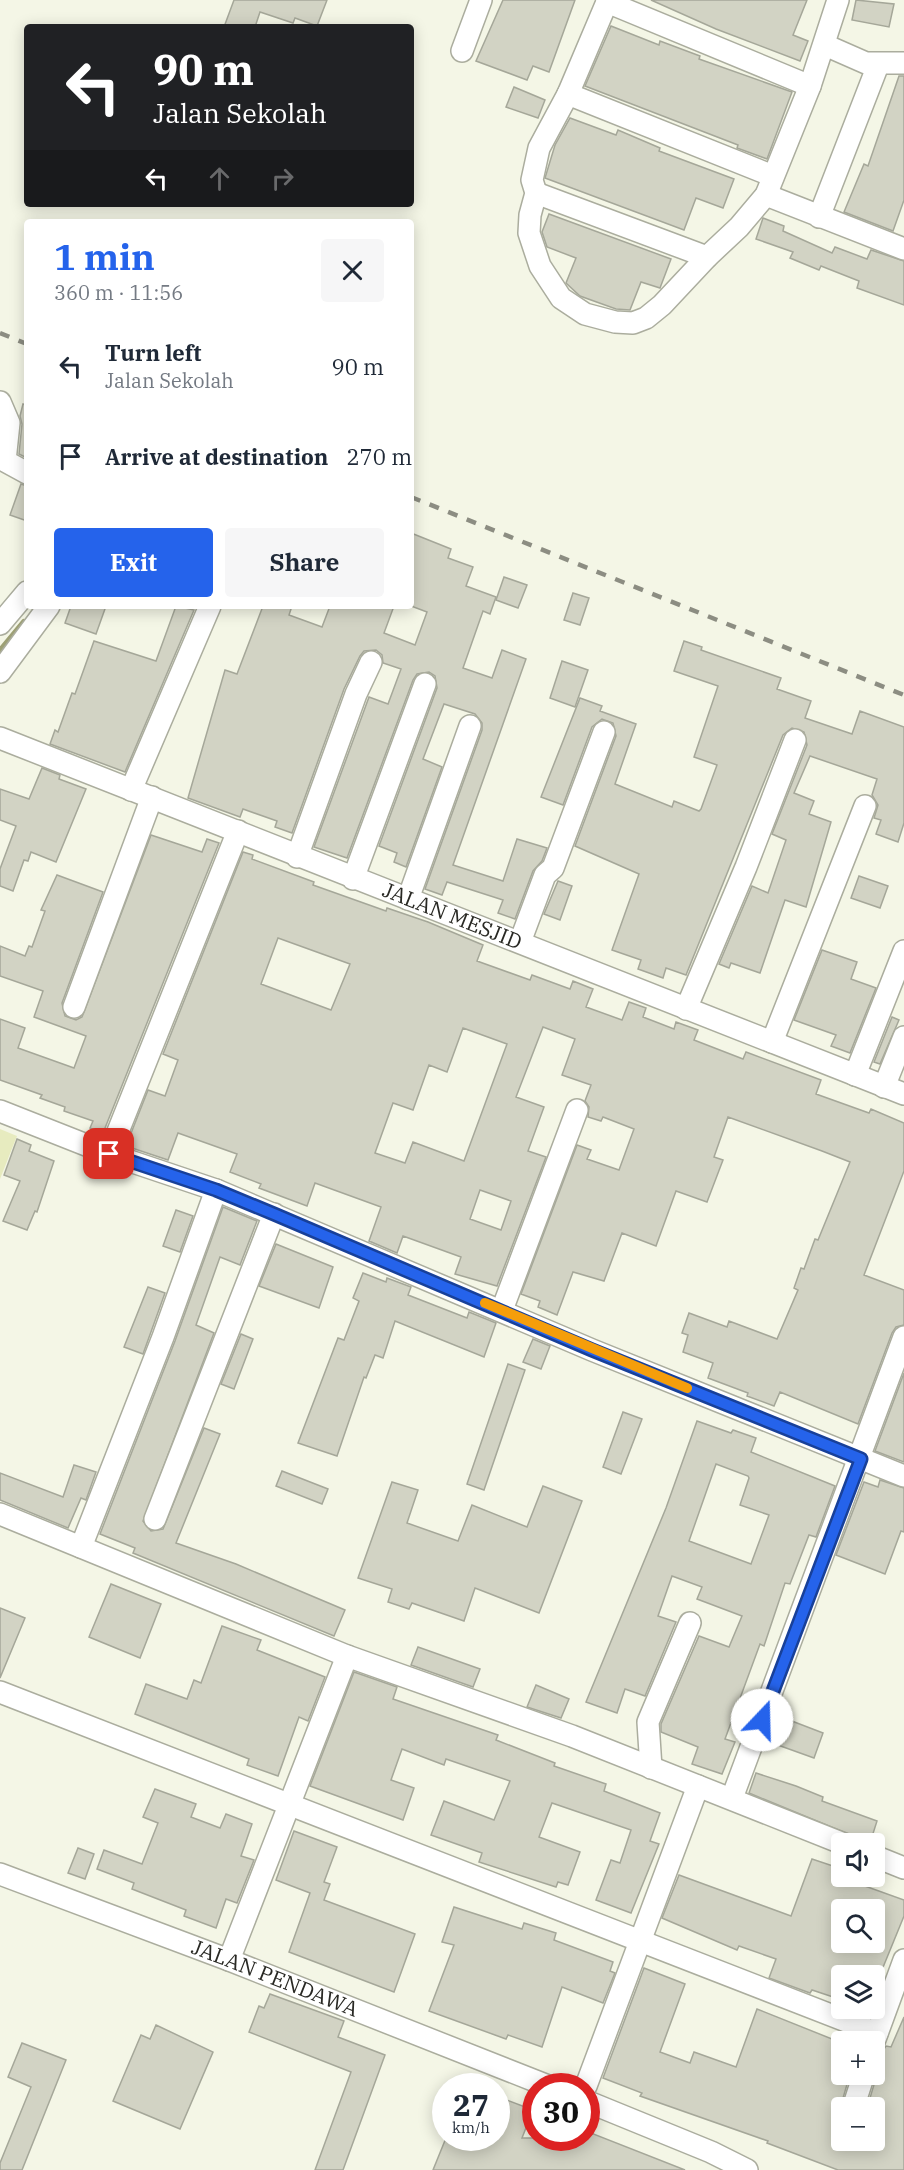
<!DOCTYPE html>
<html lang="en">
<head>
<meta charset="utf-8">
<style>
	:root { --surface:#fff; --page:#f6f6f7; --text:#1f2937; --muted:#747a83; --accent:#2563eb }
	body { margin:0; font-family:"IBM Plex Serif",serif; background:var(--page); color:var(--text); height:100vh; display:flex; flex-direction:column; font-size:22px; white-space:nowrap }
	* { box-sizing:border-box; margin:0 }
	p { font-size:20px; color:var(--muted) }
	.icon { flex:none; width:33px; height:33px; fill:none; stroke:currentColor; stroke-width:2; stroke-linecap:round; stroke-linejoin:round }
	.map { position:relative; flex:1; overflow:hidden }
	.drawer { position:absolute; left:24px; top:219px; width:390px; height:390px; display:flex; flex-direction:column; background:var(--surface); border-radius:6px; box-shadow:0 3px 15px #0003 }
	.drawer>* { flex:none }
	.guide { position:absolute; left:24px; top:24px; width:390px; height:183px; border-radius:6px; box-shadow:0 3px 15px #0003; background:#202124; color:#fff; overflow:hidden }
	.fabs { position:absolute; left:831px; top:1833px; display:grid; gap:12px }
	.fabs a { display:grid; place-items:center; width:54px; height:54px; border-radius:6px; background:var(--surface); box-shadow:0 3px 15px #0003; font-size:30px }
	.speed { position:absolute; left:432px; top:2073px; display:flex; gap:12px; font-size:30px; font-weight:700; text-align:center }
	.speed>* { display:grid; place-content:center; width:78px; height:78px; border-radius:50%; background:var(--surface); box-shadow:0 3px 15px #0003; line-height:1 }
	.speed small { font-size:15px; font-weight:400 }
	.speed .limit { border:9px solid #d22; background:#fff; color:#111 }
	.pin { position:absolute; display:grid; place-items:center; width:51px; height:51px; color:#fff; margin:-26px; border-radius:12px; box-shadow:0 3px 9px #0006 }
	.me { position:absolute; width:66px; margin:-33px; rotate:21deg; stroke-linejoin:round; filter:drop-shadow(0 0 4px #0008) }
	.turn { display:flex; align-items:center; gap:21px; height:126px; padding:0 30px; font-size:27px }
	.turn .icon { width:78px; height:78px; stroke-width:2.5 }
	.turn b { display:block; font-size:42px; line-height:51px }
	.lanes { display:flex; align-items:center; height:57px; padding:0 30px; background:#0003; justify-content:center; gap:30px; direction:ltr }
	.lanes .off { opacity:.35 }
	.round { display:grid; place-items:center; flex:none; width:63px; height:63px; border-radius:6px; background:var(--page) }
	.overview { display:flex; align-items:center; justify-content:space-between; height:102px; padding:0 30px }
	h1 { font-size:36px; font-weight:700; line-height:45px; color:var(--accent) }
	.action { display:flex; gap:12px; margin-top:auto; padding:12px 30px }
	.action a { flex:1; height:69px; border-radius:6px; background:var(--accent); color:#fff; font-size:24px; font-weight:700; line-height:69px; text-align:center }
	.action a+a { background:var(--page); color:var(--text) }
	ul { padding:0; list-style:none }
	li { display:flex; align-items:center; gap:18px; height:90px; padding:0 30px }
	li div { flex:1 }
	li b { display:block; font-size:22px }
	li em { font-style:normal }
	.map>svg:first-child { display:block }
</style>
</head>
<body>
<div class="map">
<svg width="904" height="2170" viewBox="0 0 904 2170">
	<rect width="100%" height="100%" fill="#f4f6e6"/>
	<!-- green -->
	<polygon fill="#e7ebbf" points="0,1129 17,1136 0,1179"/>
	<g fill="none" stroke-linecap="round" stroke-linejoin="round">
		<!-- stream -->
		<polyline stroke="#9da075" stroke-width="6" points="0,651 24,622"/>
	</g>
	<!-- building -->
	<g fill="#d2d3c4" stroke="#a5a799" stroke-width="1.5" fill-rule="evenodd">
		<polygon points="234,0 327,0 317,26 295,18 293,23 260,12 255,27 224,27"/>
		<polygon points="503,0 575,0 549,72 533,66 527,80 476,61"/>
		<polygon points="651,0 807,0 793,35 808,41 800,61 716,29"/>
		<polygon points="856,0 894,4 889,27 852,20"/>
		<polygon points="611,26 659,45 660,41 700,56 699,59 792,92 767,159 737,148 738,145 585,86"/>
		<polygon points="899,76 904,76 904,200 893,231 844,212 864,164 868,166"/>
		<polygon points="514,87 545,100 538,118 506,107"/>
		<polygon points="570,118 616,135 618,130 660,148 659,151 734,179 723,208 696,198 684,230 545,178 555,145"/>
		<polygon points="549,214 671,259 660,288 641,282 630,310 616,309 580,296 566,283 576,258 547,247 542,232"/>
		<polygon points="763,218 784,226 783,231 832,253 835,247 867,259 871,250 904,261 904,305 857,288 859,281 821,266 819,270 790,258 793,252 756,239"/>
		<polygon points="23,404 27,405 27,458 19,454 22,424 20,416"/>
		<polygon points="21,484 27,486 27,521 10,515"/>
		<polygon points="411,533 451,549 448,558 473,567 466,586 496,597 490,614 483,611 463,668 492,678 502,650 526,659 453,865 503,881 517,839 547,848 542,861 533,871 515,919 498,913 503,900 447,882 442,895 425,889 482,730 482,723 475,714 444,704 423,759 442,767 406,867 394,862 397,853 379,846 437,688 435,676 429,672 417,674 413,680 347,858 314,847 369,697 388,704 401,669 383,663 382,655 376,650 364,651 360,656 344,689 292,833 275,827 277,821 243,809 240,817 188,798 225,670 237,674 263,606 292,606 289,615 322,627 330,606 394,606 384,633 415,645 427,612 411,606"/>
		<polygon points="504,577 527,585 518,608 496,600"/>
		<polygon points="573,593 589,598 580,625 564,620"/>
		<polygon points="71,606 106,606 96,634 65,623"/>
		<polygon points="176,606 194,610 125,772 50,744 55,730 58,732 72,693 75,694 94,641 156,661"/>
		<polygon points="684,641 702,647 701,650 781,678 777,689 811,701 805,718 852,734 860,711 904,727 904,823 898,842 876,834 881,820 874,818 878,805 872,795 877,779 810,756 794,793 814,801 809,814 831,822 806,907 785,900 760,973 731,963 729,968 719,964 752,886 768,893 786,840 772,834 807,745 804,732 792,728 783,735 686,975 666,968 663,978 638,969 641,960 612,950 639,874 575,846 616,736 613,723 602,719 592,727 563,805 541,797 580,698 602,706 600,711 636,724 615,784 672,807 674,801 699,811 701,809 717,765 694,757 718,686 674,671"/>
		<polygon points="562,661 588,670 575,707 550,698"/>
		<polygon points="42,768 60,775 59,779 86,789 56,862 31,852 28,861 24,860 13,891 0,886 0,869 16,826 0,820 0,789 29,799"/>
		<polygon points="151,835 202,852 207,839 219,843 103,1133 90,1128 93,1121 64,1111 65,1107 40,1098 42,1095 0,1080 0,1019 25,1028 18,1048 74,1068 86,1036 34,1017 43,991 0,976 0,946 25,956 29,946 32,947 45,911 41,910 57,875 103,892 62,1003 65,1016 76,1020 82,1017"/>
		<path d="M 243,852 L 253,855 L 252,859 L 314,882 L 313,885 L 386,911 L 387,908 L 428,922 L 483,945 L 477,961 L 530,980 L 532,975 L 570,989 L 573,981 L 593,989 L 586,1007 L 622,1020 L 629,1002 L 646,1008 L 643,1017 L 674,1029 L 676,1022 L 698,1030 L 694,1040 L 743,1059 L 746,1052 L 821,1080 L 816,1094 L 869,1113 L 871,1109 L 904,1123 L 904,1171 L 864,1275 L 904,1290 L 904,1325 L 896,1327 L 892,1333 L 858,1424 L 780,1392 L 774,1406 L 747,1396 L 748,1393 L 708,1378 L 713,1363 L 683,1352 L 688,1335 L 682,1333 L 689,1313 L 727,1327 L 729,1321 L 777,1339 L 798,1290 L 794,1288 L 801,1268 L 804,1269 L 815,1239 L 818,1240 L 850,1162 L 822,1151 L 728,1117 L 714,1157 L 723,1160 L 707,1202 L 676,1191 L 656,1246 L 622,1233 L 604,1281 L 573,1272 L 557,1315 L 538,1307 L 540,1301 L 521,1294 L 577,1145 L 591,1150 L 587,1159 L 619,1170 L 634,1129 L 603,1117 L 601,1121 L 588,1117 L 589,1107 L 585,1101 L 591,1085 L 562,1075 L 575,1039 L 543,1027 L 516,1097 L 544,1107 L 528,1151 L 546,1157 L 497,1286 L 455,1274 L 461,1257 L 403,1236 L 397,1253 L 369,1241 L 381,1207 L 315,1183 L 307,1206 L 259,1188 L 261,1184 L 230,1172 L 237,1154 L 178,1133 L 168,1160 L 126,1146 L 148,1090 L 165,1096 L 178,1060 L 163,1054 ZM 278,938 L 350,964 L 331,1010 L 261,984 ZM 463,1028 L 507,1044 L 464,1161 L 413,1142 L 405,1163 L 375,1153 L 393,1103 L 413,1110 L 429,1065 L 447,1072 ZM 480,1190 L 511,1201 L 501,1230 L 470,1219 Z"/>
		<polygon points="859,876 888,886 880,908 851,898"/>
		<polygon points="558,881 572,886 560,920 544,914"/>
		<polygon points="822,950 857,962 851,979 876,988 850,1053 831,1046 836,1035 794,1020"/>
		<polygon points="892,1017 899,1020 880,1064 874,1062"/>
		<polygon points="17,1139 31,1145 29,1151 54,1161 37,1212 35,1211 27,1230 3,1221 20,1181 4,1175"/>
		<polygon points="223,1207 257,1221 240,1265 220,1257 196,1325 214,1333 143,1521 151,1531 163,1529 204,1428 220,1434 176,1543 236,1564 345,1610 334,1636 133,1553 135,1548 100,1534 175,1341"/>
		<polygon points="176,1210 193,1216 180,1252 163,1246"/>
		<polygon points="276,1244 333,1267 319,1308 259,1286"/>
		<polygon points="363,1273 386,1282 387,1278 411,1287 408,1295 467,1318 469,1312 496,1323 484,1357 395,1321 383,1358 375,1355 366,1378 364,1377 337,1456 298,1443 338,1338 344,1340 359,1301 353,1298"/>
		<polygon points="148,1287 165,1293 143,1354 124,1347"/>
		<polygon points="241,1334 253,1339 234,1389 221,1384"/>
		<polygon points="533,1339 550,1346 541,1369 523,1362"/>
		<polygon points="508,1364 525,1370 484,1490 467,1484"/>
		<polygon points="904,1373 904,1462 875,1451"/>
		<polygon points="623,1412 642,1419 621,1474 603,1467"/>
		<path d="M 697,1421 L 731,1433 L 733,1430 L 756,1438 L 751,1452 L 835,1486 L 816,1537 L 809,1535 L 790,1584 L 785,1583 L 764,1646 L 760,1644 L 725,1739 L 735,1742 L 722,1774 L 692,1764 L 698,1747 L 661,1732 L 661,1724 L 699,1636 L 729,1647 L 742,1616 L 697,1599 L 702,1587 L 672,1576 L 658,1616 L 676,1622 L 645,1696 L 625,1689 L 617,1713 L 586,1702 L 666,1508 ZM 716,1464 L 748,1476 L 749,1478 L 740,1505 L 769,1515 L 751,1564 L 689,1541 Z"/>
		<polygon points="74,1465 96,1472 86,1500 81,1498 68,1528 0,1500 0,1473 63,1497"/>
		<polygon points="282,1471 328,1489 322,1504 276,1486"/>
		<polygon points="880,1480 904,1488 904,1532 901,1531 885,1574 836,1555 864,1482 878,1487"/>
		<polygon points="392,1482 418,1490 407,1523 458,1541 472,1505 527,1527 543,1486 582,1501 539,1613 475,1588 464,1621 412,1603 409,1609 388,1602 392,1589 358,1578"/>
		<polygon points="111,1584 161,1604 140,1658 89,1637"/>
		<polygon points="0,1608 25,1618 0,1678"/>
		<polygon points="222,1626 261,1640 257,1650 325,1677 308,1721 299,1717 278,1776 247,1765 249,1759 135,1714 146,1684 187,1699 194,1680 201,1683"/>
		<polygon points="418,1647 480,1669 473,1687 411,1665"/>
		<polygon points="354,1672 397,1687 393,1699 498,1735 496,1740 555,1763 554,1766 606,1784 604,1791 660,1813 650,1841 659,1844 631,1913 596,1900 611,1860 620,1863 631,1830 552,1803 539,1837 580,1852 568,1885 558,1882 556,1887 479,1862 482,1853 431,1835 444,1801 494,1820 510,1781 446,1759 444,1765 402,1749 391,1780 414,1788 403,1820 310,1786"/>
		<polygon points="536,1685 569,1699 561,1718 527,1707"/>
		<polygon points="784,1718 823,1733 814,1758 775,1744"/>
		<polygon points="756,1773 796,1786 823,1797 822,1801 877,1821 870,1843 749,1793"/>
		<polygon points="155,1789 196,1804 191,1817 220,1828 226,1814 252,1824 241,1856 254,1860 237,1903 226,1899 216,1928 184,1916 186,1910 132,1889 134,1883 97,1869 104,1850 142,1864 158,1823 143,1817"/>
		<polygon points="294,1831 337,1847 324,1882 330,1884 324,1900 415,1934 394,1992 289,1952 310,1893 276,1880"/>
		<polygon points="78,1848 94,1854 85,1879 68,1873"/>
		<path d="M 812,1859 L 842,1869 L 842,1876 L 853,1876 L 851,1881 L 904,1900 L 904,1916 L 877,1982 L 874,1976 L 842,1976 L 842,2000 L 812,1990 L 810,1993 L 769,1978 L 776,1959 L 739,1946 L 737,1950 L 662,1918 L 679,1875 L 791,1916 ZM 842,1910 L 874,1910 L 874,1942 L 842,1942 Z"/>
		<polygon points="454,1907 522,1929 524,1923 556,1933 554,1940 613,1962 610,1971 615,1973 603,2003 562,1987 542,2047 508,2035 506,2039 429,2011 454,1945 442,1942"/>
		<polygon points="644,1968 685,1984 660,2052 690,2063 694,2052 736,2067 757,2009 842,2043 842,2074 850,2074 841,2105 842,2140 874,2140 874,2108 867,2108 876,2078 875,2069 882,2052 886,2046 891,2047 904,2017 904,2170 838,2170 767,2143 768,2141 640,2096 642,2093 603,2078"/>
		<polygon points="270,1994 344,2021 338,2037 385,2055 343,2170 315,2170 351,2072 249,2032 259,2006 264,2008"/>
		<polygon points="156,2025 213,2052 180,2129 113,2101 141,2035 150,2039"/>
		<polygon points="22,2043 66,2060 22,2170 0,2170 0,2163 31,2087 8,2077"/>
		<polygon points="496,2096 533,2110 522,2138 586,2138 586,2131 685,2170 433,2170 446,2138 496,2138"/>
	</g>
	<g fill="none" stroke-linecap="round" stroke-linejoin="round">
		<!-- minor casing -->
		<g stroke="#abad9e" stroke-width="24">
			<g id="minor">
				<polyline points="607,0 607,2 810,86"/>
				<polyline points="607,2 568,94 539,148 532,180 536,193 530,215 529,233 540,266 561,298 585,314 615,322 633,323 646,318 662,305 707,257 739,227 766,195 810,86 838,0"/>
				<polyline points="825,45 866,63 904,63"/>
				<polyline points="462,51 481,0"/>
				<polyline points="568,94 773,176"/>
				<polyline points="536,193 707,257"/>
				<polyline points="766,195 904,249"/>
				<polyline points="819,217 878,65"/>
				<polyline points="0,402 9,423 5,461 27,473"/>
				<polyline points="0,624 27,592"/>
				<polyline points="0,672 49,606"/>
				<path id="s1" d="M 0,738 L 904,1094"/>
				<polyline points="131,790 210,606"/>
				<polyline points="297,857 356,694 371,662"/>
				<polyline points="353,879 425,684"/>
				<polyline points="408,899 470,726"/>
				<polyline points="520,942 545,875 553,868 604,732"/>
				<polyline points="74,1007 152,797"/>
				<polyline points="686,1009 746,867 795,740"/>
				<polyline points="772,1042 865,806"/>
				<polyline points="855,1075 904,951"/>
				<polyline points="884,1087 904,1037"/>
				<polyline points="0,1111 109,1154 216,1190 592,1350 904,1476"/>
				<polyline points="109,1154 238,831"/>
				<polyline points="502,1310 577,1110"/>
				<polyline points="0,1514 347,1656 572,1736 844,1844"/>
				<polyline points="155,1519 274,1214"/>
				<polyline points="81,1547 163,1337 216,1190"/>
				<polyline points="0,1692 877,2033"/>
				<polyline points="651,1768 648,1722 690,1623"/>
				<polyline points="732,1798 904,1337"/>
				<polyline points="874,1856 904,1868"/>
				<path id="s2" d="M 0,1874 L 229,1960 L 548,2086"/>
				<polyline points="229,1960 347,1656"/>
				<polyline points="874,2042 904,1960"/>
				<polyline points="586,2086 698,1786"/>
				<polyline points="586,2101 711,2152 747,2170"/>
				<polyline points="853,2108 864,2074"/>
			</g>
		</g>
		<!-- minor -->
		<use href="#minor" stroke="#fff" stroke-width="21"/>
		<!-- rail -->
		<g stroke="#8c8d82" stroke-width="4.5" stroke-dasharray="10 10" stroke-linecap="butt">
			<polyline points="0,333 27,344"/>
			<polyline points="411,497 904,695"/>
		</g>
	</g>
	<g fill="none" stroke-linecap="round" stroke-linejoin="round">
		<!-- route casing -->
		<g stroke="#184099" stroke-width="15">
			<polyline id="route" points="109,1154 216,1190 274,1214 592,1350 861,1459 762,1720"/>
		</g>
		<!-- route -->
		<use href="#route" stroke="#2563eb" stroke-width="10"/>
		<!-- slow -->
		<polyline stroke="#f59e0b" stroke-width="10" points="485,1303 687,1388"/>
	</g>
	<g text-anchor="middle" stroke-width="4.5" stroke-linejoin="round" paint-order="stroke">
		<!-- street labels -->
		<g font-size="21" fill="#292924" stroke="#fff">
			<text dy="7" stroke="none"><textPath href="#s1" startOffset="486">JALAN MESJID</textPath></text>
			<text dy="7" stroke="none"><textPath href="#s2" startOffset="294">JALAN PENDAWA</textPath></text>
		</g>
	</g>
</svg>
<div class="fabs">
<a><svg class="icon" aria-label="sound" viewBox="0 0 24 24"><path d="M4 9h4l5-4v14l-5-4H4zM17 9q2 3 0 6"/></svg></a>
<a><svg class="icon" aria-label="search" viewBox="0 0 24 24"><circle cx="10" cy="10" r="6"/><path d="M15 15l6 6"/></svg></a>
<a><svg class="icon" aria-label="layers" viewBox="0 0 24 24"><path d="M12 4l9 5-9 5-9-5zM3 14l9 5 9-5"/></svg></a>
<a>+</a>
<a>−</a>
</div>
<div class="speed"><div>27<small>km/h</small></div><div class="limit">30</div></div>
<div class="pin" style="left:109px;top:1154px;background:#d93025"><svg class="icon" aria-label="arrive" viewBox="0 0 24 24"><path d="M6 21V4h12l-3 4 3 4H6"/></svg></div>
<svg class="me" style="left:762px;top:1720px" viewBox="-20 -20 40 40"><circle r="19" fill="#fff"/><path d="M0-13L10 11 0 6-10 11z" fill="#2563eb"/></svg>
<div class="guide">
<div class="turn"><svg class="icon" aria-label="left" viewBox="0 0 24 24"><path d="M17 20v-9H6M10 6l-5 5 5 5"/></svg><div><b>90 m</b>Jalan Sekolah</div></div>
<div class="lanes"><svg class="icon" aria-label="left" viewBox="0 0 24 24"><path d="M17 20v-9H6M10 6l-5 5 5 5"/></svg><svg class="icon off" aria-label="ahead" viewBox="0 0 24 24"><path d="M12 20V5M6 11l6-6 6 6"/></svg><svg class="icon off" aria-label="right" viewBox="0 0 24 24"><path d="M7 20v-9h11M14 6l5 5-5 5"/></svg></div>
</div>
<section class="drawer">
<div class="overview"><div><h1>1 min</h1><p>360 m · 11:56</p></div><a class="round"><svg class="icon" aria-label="close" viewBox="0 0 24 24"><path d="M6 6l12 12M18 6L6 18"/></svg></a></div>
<ul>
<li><svg class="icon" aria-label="left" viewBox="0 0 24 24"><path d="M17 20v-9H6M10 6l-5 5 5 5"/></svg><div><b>Turn left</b><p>Jalan Sekolah</p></div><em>90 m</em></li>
<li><svg class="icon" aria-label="arrive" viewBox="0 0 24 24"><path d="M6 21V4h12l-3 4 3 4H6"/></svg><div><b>Arrive at destination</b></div><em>270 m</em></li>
</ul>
<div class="action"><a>Exit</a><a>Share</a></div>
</section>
</div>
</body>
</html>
